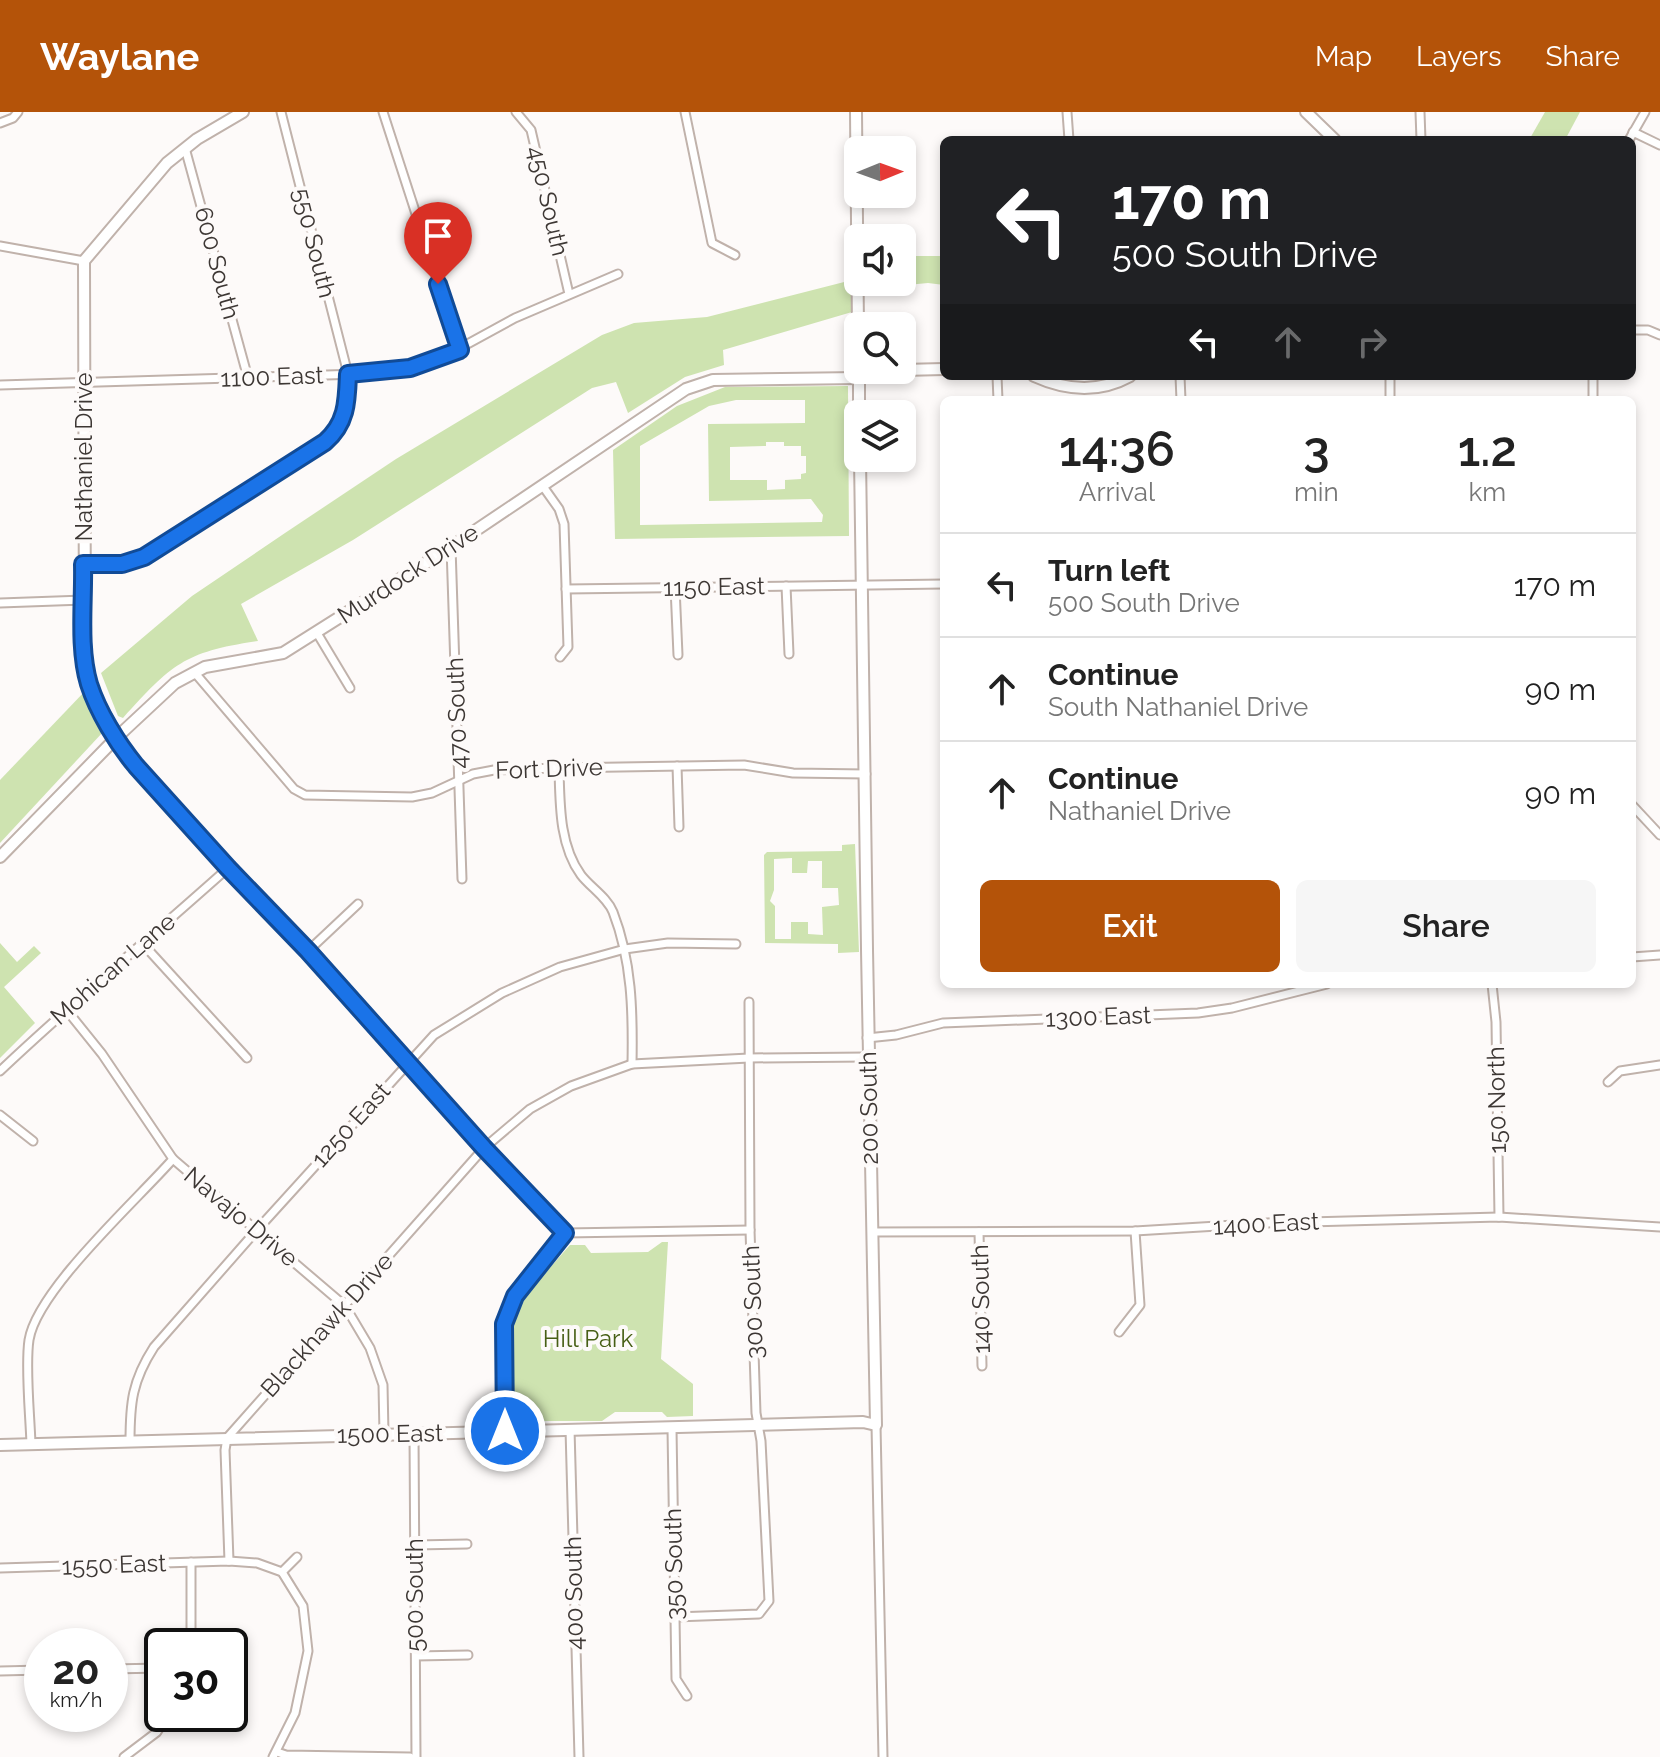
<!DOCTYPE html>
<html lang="en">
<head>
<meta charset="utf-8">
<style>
	:root { --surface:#fff; --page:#f6f6f6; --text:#222; --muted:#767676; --line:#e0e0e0; --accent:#b45309 }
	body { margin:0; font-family:Raleway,sans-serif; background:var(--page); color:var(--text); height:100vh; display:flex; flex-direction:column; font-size:30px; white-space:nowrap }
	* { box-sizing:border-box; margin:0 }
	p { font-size:26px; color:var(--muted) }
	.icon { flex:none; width:44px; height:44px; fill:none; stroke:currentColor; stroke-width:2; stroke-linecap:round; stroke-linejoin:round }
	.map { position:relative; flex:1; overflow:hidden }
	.drawer { position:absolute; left:940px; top:284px; width:696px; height:592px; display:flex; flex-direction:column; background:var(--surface); border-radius:12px; box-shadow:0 4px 12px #0003 }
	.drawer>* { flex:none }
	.banner { position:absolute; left:940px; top:24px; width:696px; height:244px; border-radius:12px; box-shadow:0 4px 12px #0003; background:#202124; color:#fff; overflow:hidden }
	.needle { width:52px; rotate:89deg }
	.buttons { position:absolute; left:844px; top:24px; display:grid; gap:16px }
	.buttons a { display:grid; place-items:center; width:72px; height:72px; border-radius:12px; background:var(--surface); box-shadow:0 4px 12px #0003; font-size:40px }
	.speed { position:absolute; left:24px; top:1516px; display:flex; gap:16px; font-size:40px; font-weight:700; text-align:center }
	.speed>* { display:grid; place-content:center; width:104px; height:104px; border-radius:50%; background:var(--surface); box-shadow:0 4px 12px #0003; line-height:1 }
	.speed small { font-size:20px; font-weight:400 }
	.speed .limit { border:4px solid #111; border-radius:12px; background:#fff; color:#111 }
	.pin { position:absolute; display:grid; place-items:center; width:68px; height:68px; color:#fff; margin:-82px -34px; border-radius:50% 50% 50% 0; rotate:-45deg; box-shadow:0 0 8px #0007 }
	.pin .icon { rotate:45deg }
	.me { position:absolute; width:88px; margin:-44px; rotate:0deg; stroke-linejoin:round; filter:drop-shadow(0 0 6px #0008) }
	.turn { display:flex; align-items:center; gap:28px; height:168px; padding:0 40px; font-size:36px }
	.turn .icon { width:104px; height:104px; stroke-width:2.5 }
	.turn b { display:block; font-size:56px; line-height:68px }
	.lanes { display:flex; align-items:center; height:76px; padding:0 40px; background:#0003; justify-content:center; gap:40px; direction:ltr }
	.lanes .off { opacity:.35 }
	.eta { display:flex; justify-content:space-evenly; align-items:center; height:136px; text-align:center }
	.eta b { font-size:48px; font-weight:600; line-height:56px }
	.button { display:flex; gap:16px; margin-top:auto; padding:16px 40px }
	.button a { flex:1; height:92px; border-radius:12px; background:var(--accent); color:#fff; font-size:32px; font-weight:600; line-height:92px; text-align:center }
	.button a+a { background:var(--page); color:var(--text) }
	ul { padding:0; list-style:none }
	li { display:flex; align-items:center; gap:24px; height:104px; padding:0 40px; border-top:2px solid var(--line) }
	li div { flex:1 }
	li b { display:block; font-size:30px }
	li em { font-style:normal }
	header { display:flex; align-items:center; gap:48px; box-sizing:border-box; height:112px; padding:0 40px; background:var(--accent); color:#fff }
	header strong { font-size:38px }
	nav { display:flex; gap:44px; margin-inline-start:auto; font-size:28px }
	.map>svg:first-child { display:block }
</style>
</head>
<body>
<header>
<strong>Waylane</strong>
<nav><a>Map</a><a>Layers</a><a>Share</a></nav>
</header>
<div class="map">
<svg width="1660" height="1645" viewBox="0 0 1660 1645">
	<rect width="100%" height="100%" fill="#fdfaf9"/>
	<!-- green -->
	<g fill="#cee3b0" fill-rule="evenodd">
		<polygon points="1545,0 1580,0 1565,28 1529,28"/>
		<polygon points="902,144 944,144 944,173 928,171 865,177 865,170 902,170"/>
		<path d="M 852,168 L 852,200 L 723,238 L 724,253 L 685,265 L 628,301 L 616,270 L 592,276 L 353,428 L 241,492 L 258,529 C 184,540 172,552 123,606 L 118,604 L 101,561 L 192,484 L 285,421 L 396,347 L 602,223 L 634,211 L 707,205 Z"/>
		<path d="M 848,274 L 849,424 L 615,427 L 613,338 L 677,294 L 725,275 ZM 736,288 L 805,288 L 805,311 L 708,312 L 709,389 L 811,387 L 823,403 L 822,410 L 640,413 L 640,334 L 709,294 ZM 766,330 L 784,330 L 784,334 L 801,334 L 801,344 L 806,344 L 806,361 L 801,362 L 801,367 L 785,368 L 785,377 L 767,378 L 767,368 L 730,368 L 730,335 L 766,334 Z"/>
		<polygon points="87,577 105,611 103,620 0,731 0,668"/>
		<path d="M 855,732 L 859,840 L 838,841 L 838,832 L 765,831 L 764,743 L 767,740 L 842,739 L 842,733 ZM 792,746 L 792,761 L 807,761 L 808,749 L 822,749 L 822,776 L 838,776 L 839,793 L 822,795 L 823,823 L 808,822 L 808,810 L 791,810 L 791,827 L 775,827 L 775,794 L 770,789 L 774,778 L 774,747 Z"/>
		<polygon points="0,831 17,850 34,834 41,841 4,875 35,911 0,946"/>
		<polygon points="662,1130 668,1130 661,1247 693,1272 693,1304 667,1305 662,1300 615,1300 602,1309 514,1309 513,1211 524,1185 570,1133 585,1133 591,1141 648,1140"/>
	</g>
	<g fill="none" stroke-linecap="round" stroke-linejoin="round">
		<!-- street casing -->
		<g stroke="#c0b2ab" stroke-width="11">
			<g id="street">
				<polyline points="383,0 460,238"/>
				<polyline points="516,0 531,18 569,182"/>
				<polyline points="685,0 712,131 735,143"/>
				<polyline points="1067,0 1069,28"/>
				<polyline points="1420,0 1421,28"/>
				<polyline points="0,11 13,6 18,0"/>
				<polyline points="1633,20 1660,33"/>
				<polyline points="1629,28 1645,0"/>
				<polyline points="185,36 248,266"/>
				<polyline points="0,134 84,149"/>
				<polyline points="1632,218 1648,218 1660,223"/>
				<polyline points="997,264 998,288"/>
				<polyline points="1180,264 1181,288"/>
				<polyline points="1390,264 1390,288"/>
				<polyline points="1593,264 1593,288"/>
				<polyline points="0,273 359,262 410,256 440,247 515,206 618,162"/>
				<polyline points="542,373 559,397 564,412 568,535 560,545"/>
				<polyline points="451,435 462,767"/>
				<path d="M 84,452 L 122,452 L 144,445 L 325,330 C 347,311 347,289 348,262 L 281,0"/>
				<polyline points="786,474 789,542"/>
				<polyline points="675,475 678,543"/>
				<polyline points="566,477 944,472"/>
				<polyline points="0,491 84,488"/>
				<polyline points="317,521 350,576"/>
				<polyline points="195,561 294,677 305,683 412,685 432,681 473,662 494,658 559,656 744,653 793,661 866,662"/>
				<polyline points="677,654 679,715"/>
				<path d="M 559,656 C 560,691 559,733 581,763 C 590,775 607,785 613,800 C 632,849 633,900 632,952"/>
				<polyline points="1632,693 1660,723"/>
				<polyline points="143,832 247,946"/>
				<polyline points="308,839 358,792"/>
				<polyline points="1632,845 1660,843"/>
				<polyline points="1492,872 1496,910 1499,1105"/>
				<polyline points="65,896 102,942 173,1047 345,1194 370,1236 383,1273 384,1322"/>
				<polyline points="867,926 896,923 943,911 1198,901 1232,896 1327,872"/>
				<path d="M 0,959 C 74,889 152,824 228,756"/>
				<polyline points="1608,970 1620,959 1660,953"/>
				<polyline points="0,1003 33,1029"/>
				<polyline points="872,1120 1135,1119 1267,1111 1499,1105 1660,1115"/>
				<polyline points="979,1120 982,1254"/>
				<polyline points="1119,1220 1140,1193 1135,1119"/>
				<polyline points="876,1313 883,1645"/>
				<polyline points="570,1317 579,1645"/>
				<polyline points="672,1317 676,1567 687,1584"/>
				<polyline points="505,1319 504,1212 515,1184 565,1121 750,1118"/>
				<polyline points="414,1322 416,1645"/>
				<path d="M 130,1330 C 130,1291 132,1269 154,1235 L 256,1119 L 434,923 L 502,881 L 560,855 L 625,837 L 668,831 L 736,832"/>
				<path d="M 31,1332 C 30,1302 25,1255 29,1228 C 37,1178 137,1088 173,1047"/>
				<polyline points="415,1433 467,1432"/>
				<polyline points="229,1449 225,1338 227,1326 484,1036 530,997 571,974 632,952 749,946 867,945"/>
				<polyline points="191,1450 191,1534"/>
				<polyline points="0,1456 229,1449 257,1451 282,1460 303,1494 308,1539 295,1601 273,1645"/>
				<polyline points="282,1460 297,1445"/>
				<polyline points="675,1505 759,1502 769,1489 761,1329 756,1301 750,1118 749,890"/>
				<polyline points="416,1544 468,1543"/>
				<polyline points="110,1557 162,1556"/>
				<polyline points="0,1559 42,1558"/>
				<polyline points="277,1640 286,1643 410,1645"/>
				<polyline points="124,1645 157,1620 168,1602"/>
			</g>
		</g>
		<!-- secondary casing -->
		<g stroke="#c0b2ab" stroke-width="14">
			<g id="secondary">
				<polyline points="243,0 197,27 167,51 84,149 85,545 90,574 124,639 136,654 228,756 308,839 484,1036 565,1121"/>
				<polyline points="856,0 858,217"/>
				<polyline points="1306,0 1335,28"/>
				<polyline points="859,258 859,302"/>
				<polyline points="902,258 944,257"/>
				<polyline points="859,259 900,258"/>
				<path d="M 1034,264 C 1067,279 1099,281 1130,264"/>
				<polyline points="0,745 116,626 175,571 205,555 283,541 451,435 686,277 713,268 859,266"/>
				<path d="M 0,1333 L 863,1310 L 876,1313 C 869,991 864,668 860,346"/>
			</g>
		</g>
		<!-- street -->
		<use href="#street" stroke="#fff" stroke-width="7"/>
		<!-- secondary -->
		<use href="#secondary" stroke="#fff" stroke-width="10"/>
	</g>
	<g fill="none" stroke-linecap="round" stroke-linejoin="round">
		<!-- route casing -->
		<g stroke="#114b97" stroke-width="20">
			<path id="route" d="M 438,172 L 460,238 L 410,256 L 348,262 C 347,289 347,311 325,330 L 144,445 L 122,452 L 83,452 C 84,490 78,535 89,572 C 98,600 117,631 136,654 L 228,756 L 308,839 L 484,1036 L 565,1121 L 515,1184 L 504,1212 L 505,1319"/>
		</g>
		<!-- route -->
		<use href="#route" stroke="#1a73e8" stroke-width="14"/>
	</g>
	<g text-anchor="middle" stroke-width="8" stroke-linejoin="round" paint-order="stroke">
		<!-- street labels -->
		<g font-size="24" fill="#3d3734" stroke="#fdfaf9">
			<text transform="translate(548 89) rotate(77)" y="8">450 South</text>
			<text transform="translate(314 131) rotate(76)" y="8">550 South</text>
			<text transform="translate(217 151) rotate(75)" y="8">600 South</text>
			<text transform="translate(272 265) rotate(-2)" y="8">1100 East</text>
			<text transform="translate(84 345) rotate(-90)" y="8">Nathaniel Drive</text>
			<text transform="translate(408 462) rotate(-33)" y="8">Murdock Drive</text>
			<text transform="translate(714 475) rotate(-1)" y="8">1150 East</text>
			<text transform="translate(457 601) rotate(-92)" y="8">470 South</text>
			<text transform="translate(549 657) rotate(-2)" y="8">Fort Drive</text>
			<text transform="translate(113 857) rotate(-41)" y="8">Mohican Lane</text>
			<text transform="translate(1098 905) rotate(-2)" y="8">1300 East</text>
			<text transform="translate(1497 988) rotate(-91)" y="8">150 North</text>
			<text transform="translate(869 996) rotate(-91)" y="8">200 South</text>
			<text transform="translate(351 1013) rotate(-48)" y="8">1250 East</text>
			<text transform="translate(241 1105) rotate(40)" y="8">Navajo Drive</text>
			<text transform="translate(1266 1112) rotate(-3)" y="8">1400 East</text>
			<text transform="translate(981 1187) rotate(-91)" y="8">140 South</text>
			<text transform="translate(753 1190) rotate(-92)" y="8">300 South</text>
			<text transform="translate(327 1213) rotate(-48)" y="8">Blackhawk Drive</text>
			<text transform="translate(390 1322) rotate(-1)" y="8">1500 East</text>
			<text transform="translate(674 1452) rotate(-91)" y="8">350 South</text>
			<text transform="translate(114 1453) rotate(-2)" y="8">1550 East</text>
			<text transform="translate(574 1481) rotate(-91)" y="8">400 South</text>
			<text transform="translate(415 1483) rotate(-90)" y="8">500 South</text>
		</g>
		<!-- park labels -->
		<g font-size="24" fill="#475f15" stroke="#fdfaf9">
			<text x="588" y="1235">Hill Park</text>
		</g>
	</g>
</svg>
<div class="buttons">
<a><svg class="needle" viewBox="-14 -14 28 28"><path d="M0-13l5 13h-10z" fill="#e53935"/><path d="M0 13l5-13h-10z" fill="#767676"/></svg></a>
<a><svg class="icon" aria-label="sound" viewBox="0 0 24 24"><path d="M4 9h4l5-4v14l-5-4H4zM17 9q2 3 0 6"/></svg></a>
<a><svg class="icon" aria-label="search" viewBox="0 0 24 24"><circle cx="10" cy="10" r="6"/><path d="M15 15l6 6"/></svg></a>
<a><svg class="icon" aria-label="layers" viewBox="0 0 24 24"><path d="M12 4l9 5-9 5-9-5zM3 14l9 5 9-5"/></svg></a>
</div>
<div class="speed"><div>20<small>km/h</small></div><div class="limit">30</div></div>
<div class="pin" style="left:438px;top:172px;background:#d93025"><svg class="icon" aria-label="arrive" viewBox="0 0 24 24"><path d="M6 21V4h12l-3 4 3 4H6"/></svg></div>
<svg class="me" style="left:505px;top:1319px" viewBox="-20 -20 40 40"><circle r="17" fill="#1a73e8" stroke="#fff" stroke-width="3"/><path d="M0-11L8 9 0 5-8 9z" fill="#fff"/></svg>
<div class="banner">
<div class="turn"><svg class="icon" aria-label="left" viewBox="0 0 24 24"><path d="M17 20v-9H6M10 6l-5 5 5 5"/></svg><div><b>170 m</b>500 South Drive</div></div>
<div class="lanes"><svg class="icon" aria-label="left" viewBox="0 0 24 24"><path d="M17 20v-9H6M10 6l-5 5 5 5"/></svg><svg class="icon off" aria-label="ahead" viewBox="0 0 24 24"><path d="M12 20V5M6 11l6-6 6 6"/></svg><svg class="icon off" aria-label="right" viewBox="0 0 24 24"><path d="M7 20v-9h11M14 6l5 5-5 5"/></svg></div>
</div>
<section class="drawer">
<div class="eta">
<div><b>14:36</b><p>Arrival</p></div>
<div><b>3</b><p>min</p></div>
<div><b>1.2</b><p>km</p></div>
</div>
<ul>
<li><svg class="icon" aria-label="left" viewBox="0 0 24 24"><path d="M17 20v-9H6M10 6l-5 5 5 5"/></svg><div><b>Turn left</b><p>500 South Drive</p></div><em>170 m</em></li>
<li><svg class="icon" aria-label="ahead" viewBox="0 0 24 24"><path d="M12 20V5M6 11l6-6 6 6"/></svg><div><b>Continue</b><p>South Nathaniel Drive</p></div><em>90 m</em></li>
<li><svg class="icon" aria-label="ahead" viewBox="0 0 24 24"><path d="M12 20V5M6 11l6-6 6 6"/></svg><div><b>Continue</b><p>Nathaniel Drive</p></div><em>90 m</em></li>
</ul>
<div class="button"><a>Exit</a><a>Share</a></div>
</section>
</div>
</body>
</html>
